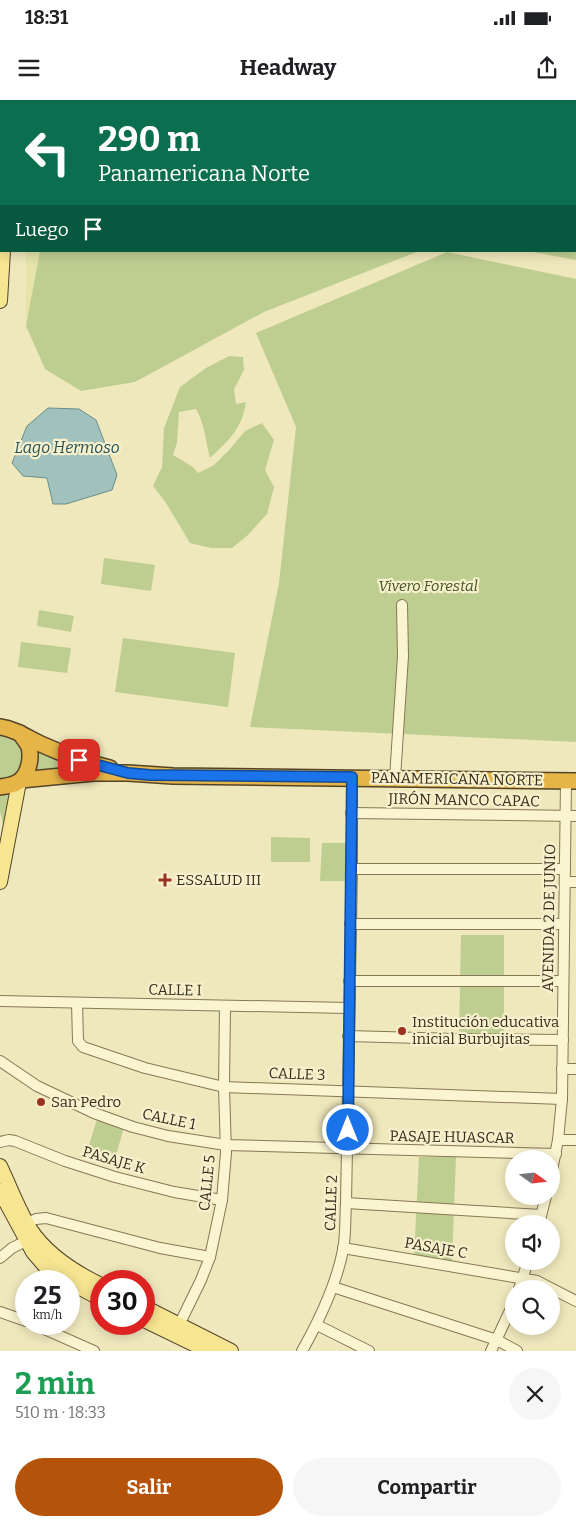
<!DOCTYPE html>
<html lang="es">
<head>
<meta charset="utf-8">
<style>
	:root { --surface:#fff; --page:#f6f6f6; --text:#202124; --muted:#757577; --accent:#b45309 }
	body { margin:0; font-family:Bitter,serif; background:var(--page); color:var(--text); height:100vh; display:flex; flex-direction:column; font-size:19px; white-space:nowrap }
	* { box-sizing:border-box; margin:0 }
	p { font-size:16px; color:var(--muted) }
	.icon { flex:none; width:28px; height:28px; fill:none; stroke:currentColor; stroke-width:2; stroke-linecap:round; stroke-linejoin:round }
	.map { position:relative; height:1251px; overflow:hidden }
	.details { display:flex; flex-direction:column; background:var(--surface); flex:1 }
	.details>* { flex:none }
	.top-card { position:absolute; left:0px; top:0px; width:576px; height:152px; box-shadow:0 2px 12px #0003; background:#0b6e4f; color:#fff; overflow:hidden }
	.needle { width:32px; rotate:105deg }
	.controls { position:absolute; left:505px; top:1050px; display:grid; gap:10px }
	.controls a { display:grid; place-items:center; width:55px; height:55px; border-radius:50%; background:var(--surface); box-shadow:0 2px 12px #0003; font-size:25px }
	.speed { position:absolute; left:15px; top:1170px; display:flex; gap:10px; font-size:25px; font-weight:700; text-align:center }
	.speed>* { display:grid; place-content:center; width:65px; height:65px; border-radius:50%; background:var(--surface); box-shadow:0 2px 12px #0003; line-height:1 }
	.speed small { font-size:12px; font-weight:400 }
	.speed .limit { border:8px solid #d22; background:#fff; color:#111 }
	.pin { position:absolute; display:grid; place-items:center; width:42px; height:42px; color:#fff; margin:-21px; border-radius:10px; box-shadow:0 2px 8px #0006 }
	.me { position:absolute; width:55px; margin:-28px; rotate:0deg; stroke-linejoin:round; filter:drop-shadow(0 0 4px #0008) }
	.turn { display:flex; align-items:center; gap:18px; height:105px; padding:0 15px; font-size:22px }
	.turn .icon { width:65px; height:65px; stroke-width:2.5 }
	.turn b { display:block; font-size:35px; line-height:42px }
	.then { display:flex; align-items:center; height:48px; padding:0 15px; background:#0003; gap:10px; font-size:19px }
	.round { display:grid; place-items:center; flex:none; width:52px; height:52px; border-radius:26px; background:var(--page) }
	.summary { display:flex; align-items:center; justify-content:space-between; height:85px; padding:0 15px }
	h1 { font-size:30px; font-weight:700; line-height:38px; color:#1e9e55 }
	.primary-button { display:flex; gap:10px; margin-top:auto; padding:10px 15px }
	.primary-button a { flex:1; height:58px; border-radius:30px; background:var(--accent); color:#fff; font-size:20px; font-weight:700; line-height:58px; text-align:center }
	.primary-button a+a { background:var(--page); color:var(--text) }
	.status { display:flex; justify-content:space-between; align-items:center; height:35px; padding:0 25px; background:var(--surface); direction:ltr }
	.status svg { height:14px; fill:currentColor }
	header { display:flex; justify-content:space-between; align-items:center; height:65px; padding:0 15px; background:var(--surface); font-size:22px; font-weight:700 }
	.map>svg:first-child { display:block }
</style>
</head>
<body>
<div class="status"><b>18:31</b><svg viewBox="0 0 49 12"><path d="M0 12V9h3v3zM5 12V6h3v6zM10 12V3h3v9zM15 12V0h3v12zM26 1h20v11H26zM47 4h2v5h-2z"/></svg></div>
<header><svg class="icon" aria-label="menu" viewBox="0 0 24 24"><path d="M4 6h16M4 12h16M4 18h16"/></svg>Headway<svg class="icon" aria-label="share" viewBox="0 0 24 24"><path d="M12 15V3M7 8l5-5 5 5M5 13v7h14v-7"/></svg></header>
<div class="map">
<svg width="576" height="1251" viewBox="0 0 576 1251">
	<rect width="100%" height="100%" fill="#f0e8bd"/>
	<!-- farmland -->
	<polygon fill="#e6e4aa" points="26,151 43,151 26,226"/>
	<!-- green -->
	<g fill="#bece90">
		<polygon points="66,0 576,0 576,160 528,151 575,151 575,1"/>
		<polygon points="40,151 419,151 264,212 135,282 81,291 45,269 26,226"/>
		<polygon points="447,152 576,179 576,642 250,627 279,483 296,327 256,233"/>
		<path d="M 229,256 L 243,257 L 244,270 L 234,289 L 236,304 L 246,302 C 242,329 229,340 210,358 C 205,340 205,324 196,309 L 179,312 L 177,343 L 173,355 L 193,367 L 198,373 L 214,365 L 230,349 L 245,331 L 262,323 L 274,340 L 265,370 L 274,387 L 267,414 L 248,435 L 232,448 L 211,448 L 190,443 L 166,403 L 153,386 L 162,367 L 164,328 L 180,287 L 206,268 Z"/>
		<polygon points="104,458 155,465 151,491 101,484"/>
		<polygon points="39,510 74,516 71,532 37,526"/>
		<polygon points="123,538 235,553 228,607 115,592"/>
		<polygon points="21,542 71,548 67,573 18,567"/>
		<path d="M 0,633 L 15,638 C 27,656 24,676 0,681 Z"/>
		<polygon points="39,649 85,667 33,674 37,662"/>
		<polygon points="14,691 4,728 0,712 0,693"/>
		<polygon points="271,737 310,738 310,762 271,762"/>
		<polygon points="322,743 346,743 346,781 320,781"/>
		<polygon points="461,835 504,835 504,934 459,935"/>
		<polygon points="97,1019 124,1027 114,1063 86,1055"/>
		<polygon points="419,1057 456,1057 452,1161 414,1156"/>
	</g>
	<!-- water -->
	<polygon fill="#a1c1bc" stroke="#688f8a" points="48,308 79,309 96,320 117,375 112,390 66,404 53,404 47,378 23,376 12,363 27,326"/>
	<g fill="none" stroke-linecap="round" stroke-linejoin="round">
		<!-- minor casing -->
		<g stroke="#875" stroke-width="12">
			<g id="minor">
				<polyline points="395,678 403,556 402,505"/>
				<polyline points="351,713 576,716"/>
				<polyline points="352,769 565,769"/>
				<polyline points="565,782 576,782"/>
				<polyline points="350,824 563,824"/>
				<polyline points="349,881 563,881"/>
				<polyline points="0,901 349,908"/>
				<polyline points="77,903 78,941 83,947 145,968 224,987 562,999"/>
				<polyline points="348,936 457,939 563,940"/>
				<polyline points="0,961 37,986 94,1013 133,1027 168,1036 226,1045 556,1054"/>
				<polyline points="562,969 576,969"/>
				<polyline points="558,1040 576,1040"/>
				<polyline points="0,1042 9,1040 15,1041 65,1061 115,1077 174,1092 222,1100"/>
				<polyline points="551,1075 558,1040 562,999 566,681"/>
				<polyline points="346,1103 541,1115"/>
				<polyline points="539,1124 546,1096"/>
				<polyline points="22,1125 36,1119 46,1118 160,1148 210,1157"/>
				<polyline points="343,1148 537,1181 576,1201"/>
				<polyline points="0,1158 12,1148 26,1141"/>
				<polyline points="333,1187 497,1240 517,1251"/>
				<polyline points="519,1189 528,1161"/>
				<polyline points="0,1212 26,1221"/>
				<polyline points="33,1224 94,1251"/>
				<polyline points="179,1225 201,1180 210,1157 222,1100 226,1053 224,987 225,906"/>
				<polyline points="317,1225 369,1251"/>
				<path d="M 302,1251 C 320,1219 336,1186 343,1150 C 346,1135 345,1118 346,1103 L 352,769 L 352,677"/>
				<polyline points="491,1251 514,1202"/>
			</g>
		</g>
		<!-- major casing -->
		<g stroke="#55442a" stroke-width="16">
			<g id="major">
				<polyline points="0,11 1,25"/>
				<polyline points="0,201 3,151"/>
				<polyline points="0,782 19,682"/>
				<path d="M 0,1066 C 10,1087 18,1109 30,1129 C 47,1155 74,1172 101,1185"/>
				<polyline points="0,1091 33,1152 45,1166 67,1181"/>
				<polyline points="69,1182 101,1199"/>
				<polyline points="144,1207 231,1251"/>
				<polyline points="144,1220 208,1251"/>
			</g>
		</g>
		<!-- highway casing -->
		<g stroke="#55442a" stroke-width="18">
			<g id="highway">
				<path d="M 0,627 C 16,629 29,639 43,645 C 65,655 87,663 110,668"/>
				<polyline points="21,680 93,673 128,673 173,676 576,681"/>
				<path d="M 0,687 C 5,686 11,686 16,683 C 28,678 32,659 29,647 C 27,642 23,638 20,633"/>
			</g>
		</g>
		<!-- minor -->
		<use href="#minor" stroke="#faf4d0" stroke-width="10"/>
		<!-- major -->
		<use href="#major" stroke="#f6e591" stroke-width="14"/>
		<!-- highway -->
		<use href="#highway" stroke="#e5b547" stroke-width="15"/>
	</g>
	<g fill="none" stroke-linecap="round" stroke-linejoin="round">
		<!-- route casing -->
		<g stroke="#114b97" stroke-width="12">
			<polyline id="route" points="79,660 128,673 150,675 352,677 348,1030"/>
		</g>
		<!-- route -->
		<use href="#route" stroke="#1a73e8" stroke-width="9"/>
	</g>
	<!-- markers -->
	<g fill="#9a3222" stroke="#f7f0cd" stroke-width="2">
		<path d="M162.5 772.5h5v5h5v5h-5v5h-5v-5h-5v-5h5z"/>
		<circle cx="402" cy="931" r="5"/>
		<circle cx="41" cy="1002" r="5"/>
	</g>
	<g text-anchor="middle" stroke-width="4.5" stroke-linejoin="round" paint-order="stroke">
		<!-- park labels -->
		<g font-size="15" font-style="italic" fill="#405420" stroke="#f7f0cd">
			<text x="428" y="491">Vivero Forestal</text>
		</g>
		<!-- street labels -->
		<g font-size="15" fill="#372c1b" stroke="#f7f0cd">
			<text transform="translate(457 679) rotate(1)" y="5">PANAMERICANA NORTE</text>
			<text transform="translate(464 700) rotate(1)" y="5">JIRÓN MANCO CAPAC</text>
			<text transform="translate(549 818) rotate(-89)" y="5">AVENIDA 2 DE JUNIO</text>
			<text transform="translate(175 890) rotate(1)" y="5">CALLE I</text>
			<text transform="translate(297 974) rotate(2)" y="5">CALLE 3</text>
			<text transform="translate(169 1019) rotate(12)" y="5">CALLE 1</text>
			<text transform="translate(452 1037) rotate(1)" y="5">PASAJE HUASCAR</text>
			<text transform="translate(114 1060) rotate(16)" y="5">PASAJE K</text>
			<text transform="translate(207 1083) rotate(-84)" y="5">CALLE 5</text>
			<text transform="translate(331 1103) rotate(-88)" y="5">CALLE 2</text>
			<text transform="translate(436 1148) rotate(10)" y="5">PASAJE C</text>
		</g>
		<!-- poi labels -->
		<g font-size="15" fill="#372c1b" stroke="#f7f0cd" text-anchor="start">
			<text x="176" y="785">ESSALUD III</text>
			<text x="412" y="927">Institución educativa<tspan x="412" dy="17">inicial Burbujitas</tspan></text>
			<text x="51" y="1007">San Pedro</text>
		</g>
		<!-- water labels -->
		<g font-size="16" font-style="italic" fill="#295457" stroke="#f7f0cd">
			<text x="67" y="353">Lago Hermoso</text>
		</g>
	</g>
</svg>
<div class="controls">
<a><svg class="needle" viewBox="-14 -14 28 28"><path d="M0-13l5 13h-10z" fill="#e53935"/><path d="M0 13l5-13h-10z" fill="#757577"/></svg></a>
<a><svg class="icon" aria-label="sound" viewBox="0 0 24 24"><path d="M4 9h4l5-4v14l-5-4H4zM17 9q2 3 0 6"/></svg></a>
<a><svg class="icon" aria-label="search" viewBox="0 0 24 24"><circle cx="10" cy="10" r="6"/><path d="M15 15l6 6"/></svg></a>
</div>
<div class="speed"><div>25<small>km/h</small></div><div class="limit">30</div></div>
<div class="pin" style="left:79px;top:660px;background:#d93025"><svg class="icon" aria-label="arrive" viewBox="0 0 24 24"><path d="M6 21V4h12l-3 4 3 4H6"/></svg></div>
<svg class="me" style="left:348px;top:1030px" viewBox="-20 -20 40 40"><circle r="17" fill="#1a73e8" stroke="#fff" stroke-width="3"/><path d="M0-11L8 9 0 5-8 9z" fill="#fff"/></svg>
<div class="top-card">
<div class="turn"><svg class="icon" aria-label="left" viewBox="0 0 24 24"><path d="M17 20v-9H6M10 6l-5 5 5 5"/></svg><div><b>290 m</b>Panamericana Norte</div></div>
<div class="then">Luego<svg class="icon" aria-label="arrive" viewBox="0 0 24 24"><path d="M6 21V4h12l-3 4 3 4H6"/></svg></div>
</div>
</div>
<section class="details">
<div class="summary"><div><h1>2 min</h1><p>510 m · 18:33</p></div><a class="round"><svg class="icon" aria-label="close" viewBox="0 0 24 24"><path d="M6 6l12 12M18 6L6 18"/></svg></a></div>
<div class="primary-button"><a>Salir</a><a>Compartir</a></div>
</section>
</body>
</html>
